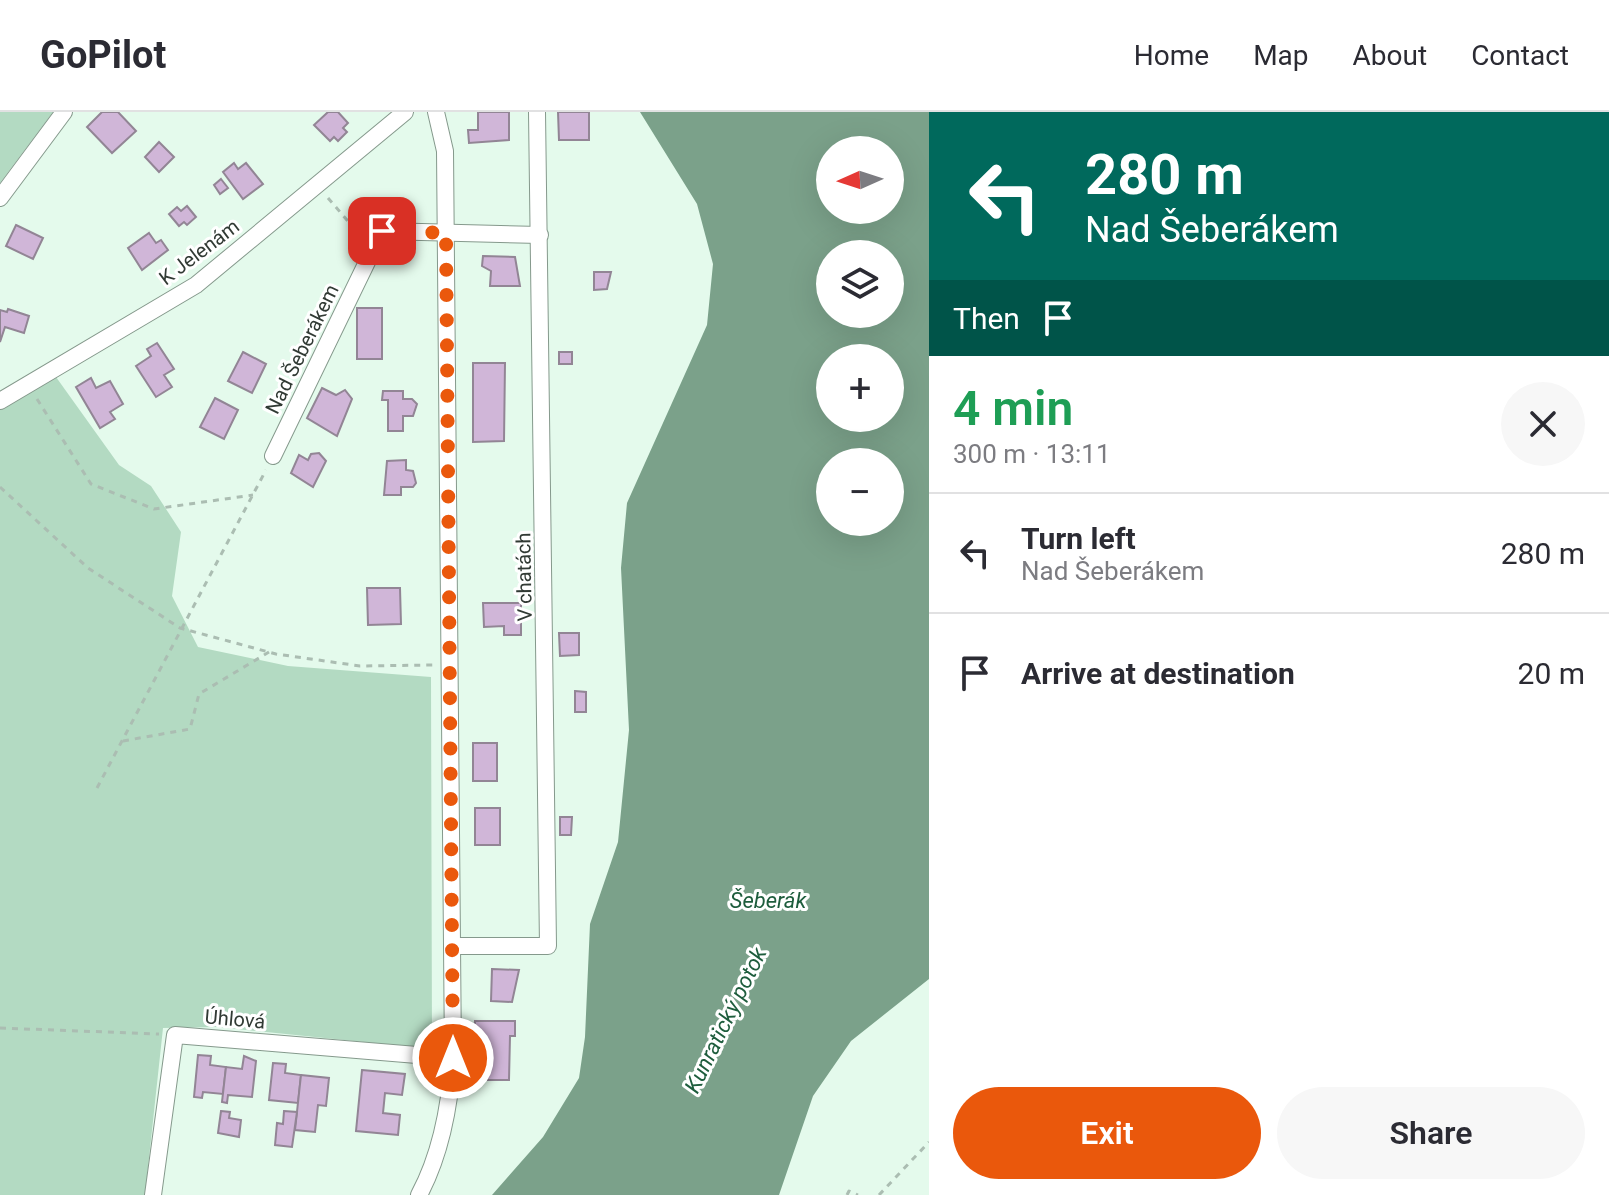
<!DOCTYPE html>
<html lang="en">
<head>
<meta charset="utf-8">
<style>
	:root { --surface:#fff; --page:#f7f7f7; --text:#2b2b33; --muted:#7c7c81; --line:#e1e1e2; --accent:#ea580c }
	body { margin:0; font-family:Roboto,sans-serif; background:var(--page); color:var(--text); height:100vh; display:flex; flex-direction:column; font-size:30px; white-space:nowrap }
	* { box-sizing:border-box; margin:0 }
	p { font-size:26px; color:var(--muted) }
	.icon { flex:none; width:44px; height:44px; fill:none; stroke:currentColor; stroke-width:2; stroke-linecap:round; stroke-linejoin:round }
	.map { position:relative; flex:1; overflow:hidden }
	.sheet { display:flex; flex-direction:column; background:var(--surface); width:680px }
	.sheet>* { flex:none }
	.banner { background:#00695c; color:#fff; overflow:hidden }
	.needle { width:52px; rotate:267deg }
	.tools { position:absolute; left:816px; top:24px; display:grid; gap:16px }
	.tools a { display:grid; place-items:center; width:88px; height:88px; border-radius:50%; background:var(--surface); box-shadow:0 8px 32px #0002; font-size:40px }
	.pin { position:absolute; display:grid; place-items:center; width:68px; height:68px; color:#fff; margin:-34px; border-radius:16px; box-shadow:0 4px 12px #0006 }
	.me { position:absolute; width:88px; margin:-44px; rotate:0deg; stroke-linejoin:round; filter:drop-shadow(0 0 6px #0008) }
	.turn { display:flex; align-items:center; gap:28px; height:168px; padding:0 24px; font-size:36px }
	.turn .icon { width:104px; height:104px; stroke-width:2.5 }
	.turn b { display:block; font-size:56px; line-height:68px }
	.then { display:flex; align-items:center; height:76px; padding:0 24px; background:#0003; gap:16px; font-size:30px }
	.round { display:grid; place-items:center; flex:none; width:84px; height:84px; border-radius:42px; background:var(--page) }
	.head { display:flex; align-items:center; justify-content:space-between; height:136px; padding:0 24px }
	h1 { font-size:48px; font-weight:600; line-height:60px; color:#1e9e55 }
	.cta { display:flex; gap:16px; margin-top:auto; padding:16px 24px }
	.cta a { flex:1; height:92px; border-radius:48px; background:var(--accent); color:#fff; font-size:32px; font-weight:600; line-height:92px; text-align:center }
	.cta a+a { background:var(--page); color:var(--text) }
	ul { padding:0; list-style:none }
	li { display:flex; align-items:center; gap:24px; height:120px; padding:0 24px; border-top:2px solid var(--line) }
	li div { flex:1 }
	li b { display:block; font-size:30px }
	li em { font-style:normal }
	header { display:flex; align-items:center; gap:48px; box-sizing:border-box; height:112px; padding:0 40px; background:var(--surface); border-bottom:2px solid var(--line) }
	header strong { font-size:38px }
	nav { display:flex; gap:44px; margin-inline-start:auto; font-size:28px }
	main { display:flex; flex:1; min-height:0 }
	.map>svg:first-child { display:block }
</style>
</head>
<body>
<header>
<strong>GoPilot</strong>
<nav><a>Home</a><a>Map</a><a>About</a><a>Contact</a></nav>
</header>
<main>
<div class="map">
<svg width="929" height="1083" viewBox="0 0 929 1083">
	<rect width="100%" height="100%" fill="#e4faec"/>
	<!-- green -->
	<g fill="#b3dac2">
		<polygon points="0,0 53,0 0,71"/>
		<polygon points="56,265 119,353 151,374 181,420 172,484 198,535 288,554 431,565 432,937 217,915 163,916 145,1083 0,1083 0,295"/>
	</g>
	<!-- water -->
	<path fill="#7ba18a" fill-rule="evenodd" d="M 640,0 L 929,0 L 929,867 L 851,929 L 813,984 L 779,1083 L 492,1083 L 543,1025 L 579,966 L 585,925 L 590,812 L 618,730 L 629,618 L 621,456 L 627,391 L 707,213 L 713,152 L 697,92 ZM 830,38 L 890,38 L 890,98 L 830,98 ZM 830,142 L 890,142 L 890,202 L 830,202 ZM 830,246 L 890,246 L 890,306 L 830,306 ZM 830,350 L 890,350 L 890,410 L 830,410 Z"/>
	<!-- building -->
	<g fill="#d0b6d8" stroke="#928595" stroke-width="2">
		<polygon points="102,0 118,0 136,19 112,41 87,15"/>
		<polygon points="328,0 338,0 348,11 343,16 347,20 338,29 334,25 330,29 314,13"/>
		<polygon points="478,0 509,0 509,28 469,31 468,18 478,18"/>
		<polygon points="558,0 589,0 589,28 559,28"/>
		<polygon points="159,30 174,45 159,60 145,45"/>
		<polygon points="234,51 238,57 246,51 263,72 243,87 223,60"/>
		<polygon points="221,67 228,76 220,82 214,73"/>
		<polygon points="187,94 196,105 187,113 184,110 179,114 169,102 177,95 181,99"/>
		<polygon points="16,113 43,126 33,147 6,134"/>
		<polygon points="149,121 156,131 161,128 168,138 142,158 128,136"/>
		<polygon points="483,144 515,145 520,174 490,174 491,159 482,154"/>
		<polygon points="594,160 611,160 607,177 594,178"/>
		<rect x="357" y="196" width="25" height="51"/>
		<polygon points="8,197 29,204 24,221 5,215 0,230 0,198 7,200"/>
		<polygon points="157,231 174,257 164,263 172,275 156,285 136,254 151,244 147,237"/>
		<polygon points="243,240 266,252 252,281 228,269"/>
		<rect x="559" y="240" width="13" height="12"/>
		<polygon points="473,251 505,251 504,329 473,330"/>
		<polygon points="91,266 96,276 110,269 123,292 110,300 115,307 100,316 76,275"/>
		<polygon points="322,276 336,283 345,278 352,287 337,324 307,306"/>
		<polygon points="383,279 403,279 403,287 412,287 417,292 413,304 403,304 403,319 388,319 388,288 382,288"/>
		<polygon points="215,286 238,298 224,327 200,315"/>
		<polygon points="319,341 326,349 313,375 291,361 299,343 308,348 311,342"/>
		<polygon points="406,348 406,358 413,359 416,371 413,375 401,375 401,383 384,383 387,349"/>
		<polygon points="367,476 400,476 401,512 368,513"/>
		<polygon points="483,491 521,491 521,523 504,523 504,514 484,515"/>
		<polygon points="559,521 579,521 579,543 560,544"/>
		<polygon points="575,579 586,580 586,600 575,600"/>
		<rect x="473" y="631" width="24" height="38"/>
		<rect x="475" y="696" width="25" height="37"/>
		<polygon points="560,705 572,705 571,723 560,723"/>
		<polygon points="492,857 519,858 512,890 491,889"/>
		<polygon points="475,909 515,909 515,924 510,924 509,968 481,968 482,929 474,929"/>
		<polygon points="198,943 211,944 210,953 226,955 223,982 203,980 202,986 194,985"/>
		<polygon points="244,944 256,949 252,985 228,983 227,991 222,990 226,955 242,957"/>
		<polygon points="273,951 286,952 285,961 301,963 298,991 269,988"/>
		<polygon points="362,958 405,962 402,983 385,981 383,1001 400,1003 398,1023 356,1019"/>
		<polygon points="301,963 329,966 326,994 318,993 315,1020 295,1018"/>
		<polygon points="221,999 230,1000 229,1006 241,1008 239,1025 218,1021"/>
		<polygon points="284,999 297,1000 292,1035 275,1033 277,1011 283,1012"/>
	</g>
	<g fill="none" stroke-linecap="round" stroke-linejoin="round">
		<!-- minor casing -->
		<g stroke="#85998c" stroke-width="18">
			<g id="minor">
				<polyline points="0,86 64,0"/>
				<polyline points="0,289 196,173 405,0"/>
				<polyline points="273,344 382,119 540,123"/>
				<polyline points="452,834 548,834 537,0"/>
				<polyline points="153,1083 175,923 453,946"/>
				<path d="M 419,1083 C 441,1042 450,992 453,946 L 445,39 L 436,0"/>
			</g>
		</g>
		<!-- path -->
		<g stroke="#abbdb2" stroke-width="3" stroke-dasharray="6 6" stroke-linecap="butt">
			<polyline points="328,86 353,115 363,116"/>
			<polyline points="37,287 91,372 154,397 253,383"/>
			<polyline points="0,375 88,456 180,516 276,542 360,554 434,553"/>
			<polyline points="123,629 190,617 199,582 269,540"/>
			<polyline points="97,676 266,358"/>
			<polyline points="0,916 159,922"/>
			<polyline points="847,1083 849,1079 858,1083"/>
			<polyline points="879,1083 929,1030"/>
		</g>
		<!-- minor -->
		<use href="#minor" stroke="#fff" stroke-width="16"/>
	</g>
	<g fill="none" stroke-linecap="round" stroke-linejoin="round">
		<!-- route -->
		<polyline stroke="#ea580c" stroke-width="14" stroke-dasharray="0 25.2" points="382,119 446,121 453,946"/>
	</g>
	<g text-anchor="middle" stroke-width="6" stroke-linejoin="round" paint-order="stroke">
		<!-- street labels -->
		<g font-size="20" fill="#313a34" stroke="#fff">
			<text transform="translate(199 140) rotate(-37)" y="7">K Jelenám</text>
			<text transform="translate(302 237) rotate(-64)" y="7">Nad Šeberákem</text>
			<text transform="translate(524 465) rotate(-91)" y="7">V chatách</text>
			<text transform="translate(235 907) rotate(5)" y="7">Úhlová</text>
		</g>
		<!-- water labels -->
		<g font-size="22" font-style="italic" fill="#1e5d3d" stroke="#fff">
			<text x="768" y="796">Šeberák</text>
			<text transform="translate(725 908) rotate(-64)" y="8">Kunratický potok</text>
		</g>
	</g>
</svg>
<div class="tools">
<a><svg class="needle" viewBox="-14 -14 28 28"><path d="M0-13l5 13h-10z" fill="#e53935"/><path d="M0 13l5-13h-10z" fill="#7c7c81"/></svg></a>
<a><svg class="icon" aria-label="layers" viewBox="0 0 24 24"><path d="M12 4l9 5-9 5-9-5zM3 14l9 5 9-5"/></svg></a>
<a>+</a>
<a>−</a>
</div>
<div class="pin" style="left:382px;top:119px;background:#d93025"><svg class="icon" aria-label="arrive" viewBox="0 0 24 24"><path d="M6 21V4h12l-3 4 3 4H6"/></svg></div>
<svg class="me" style="left:453px;top:946px" viewBox="-20 -20 40 40"><circle r="17" fill="#ea580c" stroke="#fff" stroke-width="3"/><path d="M0-11L8 9 0 5-8 9z" fill="#fff"/></svg>
</div>
<section class="sheet">
<div class="banner">
<div class="turn"><svg class="icon" aria-label="left" viewBox="0 0 24 24"><path d="M17 20v-9H6M10 6l-5 5 5 5"/></svg><div><b>280 m</b>Nad Šeberákem</div></div>
<div class="then">Then<svg class="icon" aria-label="arrive" viewBox="0 0 24 24"><path d="M6 21V4h12l-3 4 3 4H6"/></svg></div>
</div>
<div class="head"><div><h1>4 min</h1><p>300 m · 13:11</p></div><a class="round"><svg class="icon" aria-label="close" viewBox="0 0 24 24"><path d="M6 6l12 12M18 6L6 18"/></svg></a></div>
<ul>
<li><svg class="icon" aria-label="left" viewBox="0 0 24 24"><path d="M17 20v-9H6M10 6l-5 5 5 5"/></svg><div><b>Turn left</b><p>Nad Šeberákem</p></div><em>280 m</em></li>
<li><svg class="icon" aria-label="arrive" viewBox="0 0 24 24"><path d="M6 21V4h12l-3 4 3 4H6"/></svg><div><b>Arrive at destination</b></div><em>20 m</em></li>
</ul>
<div class="cta"><a>Exit</a><a>Share</a></div>
</section>
</main>
</body>
</html>
